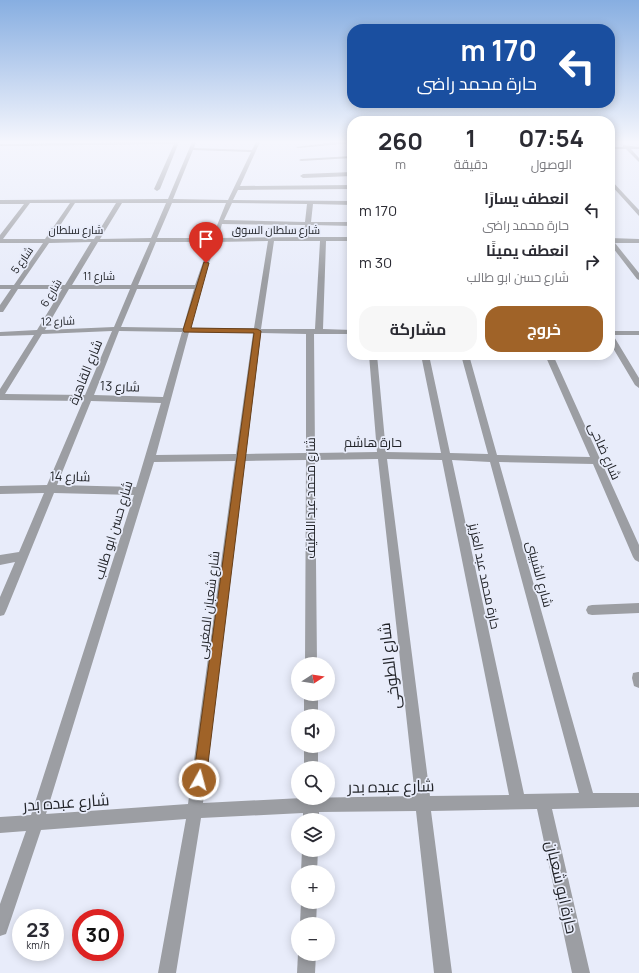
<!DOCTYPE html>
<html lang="ar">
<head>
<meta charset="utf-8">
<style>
	:root { --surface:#fff; --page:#f7f7f7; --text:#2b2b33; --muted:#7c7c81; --accent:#a06328 }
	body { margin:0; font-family:Manrope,Cairo,sans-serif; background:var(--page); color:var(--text); direction:rtl; height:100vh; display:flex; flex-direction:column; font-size:15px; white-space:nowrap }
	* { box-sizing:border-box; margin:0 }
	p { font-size:13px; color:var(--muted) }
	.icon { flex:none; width:22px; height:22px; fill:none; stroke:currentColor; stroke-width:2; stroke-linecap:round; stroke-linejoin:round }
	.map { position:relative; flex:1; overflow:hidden; direction:ltr }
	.drawer { position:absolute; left:347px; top:116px; width:268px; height:244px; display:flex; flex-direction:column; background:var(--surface); border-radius:16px; box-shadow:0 2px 10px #0003; direction:rtl }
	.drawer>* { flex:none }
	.hud { position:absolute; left:347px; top:24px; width:268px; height:84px; border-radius:16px; box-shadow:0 2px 10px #0003; direction:rtl; background:#1a4fa0; color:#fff; overflow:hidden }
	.needle { width:26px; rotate:78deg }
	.buttons { position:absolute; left:291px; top:657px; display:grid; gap:8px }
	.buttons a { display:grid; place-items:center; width:44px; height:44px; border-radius:50%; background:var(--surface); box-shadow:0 2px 10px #0003; font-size:20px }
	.speed { position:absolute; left:12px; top:909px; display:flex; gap:8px; font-size:20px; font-weight:700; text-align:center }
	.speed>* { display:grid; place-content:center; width:52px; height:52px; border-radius:50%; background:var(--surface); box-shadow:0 2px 10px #0003; line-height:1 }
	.speed small { font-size:10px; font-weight:400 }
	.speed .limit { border:6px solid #d22; background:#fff; color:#111 }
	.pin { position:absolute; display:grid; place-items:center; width:34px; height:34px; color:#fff; margin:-41px -17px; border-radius:50% 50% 50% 0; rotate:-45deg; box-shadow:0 0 4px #0007 }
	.pin .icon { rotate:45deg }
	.me { position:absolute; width:44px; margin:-22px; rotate:7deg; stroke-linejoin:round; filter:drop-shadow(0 0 3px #0008) }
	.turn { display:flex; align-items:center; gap:14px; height:84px; padding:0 12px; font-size:18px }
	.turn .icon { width:52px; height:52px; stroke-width:2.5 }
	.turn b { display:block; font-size:28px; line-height:34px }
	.eta { display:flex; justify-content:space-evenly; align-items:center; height:68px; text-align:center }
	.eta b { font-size:24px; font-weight:700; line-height:28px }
	.cta { display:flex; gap:8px; margin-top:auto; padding:8px 12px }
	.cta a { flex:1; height:46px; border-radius:16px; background:var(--accent); color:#fff; font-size:16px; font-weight:700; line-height:46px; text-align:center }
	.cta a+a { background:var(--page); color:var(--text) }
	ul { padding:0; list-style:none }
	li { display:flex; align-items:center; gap:12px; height:52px; padding:0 12px }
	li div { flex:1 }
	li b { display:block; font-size:15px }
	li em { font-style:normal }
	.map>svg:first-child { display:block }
</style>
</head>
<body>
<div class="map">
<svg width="639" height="973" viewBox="0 0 639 973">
	<rect width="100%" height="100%" fill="#e8ecfa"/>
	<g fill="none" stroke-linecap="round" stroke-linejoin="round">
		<!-- minor -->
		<g fill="#9c9ea3" fill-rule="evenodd">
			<polygon points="179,142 160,189 157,191 154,189 174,144 0,146 0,144"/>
			<path d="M 192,142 L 196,142 L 194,148 L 252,150 L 256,142 L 260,142 L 240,186 L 352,185 L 352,189 L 238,190 L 233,200 L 352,201 L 352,205 L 313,204 L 311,222 L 352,222 L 352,226 L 311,225 L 309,237 L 352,237 L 352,241 L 326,241 L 323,329 L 352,330 L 352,334 L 314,334 L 315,453 L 377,452 L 369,355 L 377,355 L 386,452 L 441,453 L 421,355 L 429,355 L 450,453 L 488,454 L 461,355 L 469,355 L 497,455 L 590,457 L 545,355 L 553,355 L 639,545 L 639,562 L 635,560 L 633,557 L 593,464 L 499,462 L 593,793 L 639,793 L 639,807 L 552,809 L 590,973 L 572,973 L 537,809 L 431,811 L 452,973 L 434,973 L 416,811 L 319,812 L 319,820 L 303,820 L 303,813 L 201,818 L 176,973 L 158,973 L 186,819 L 41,830 L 8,928 L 6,934 L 0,936 L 0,904 L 26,831 L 0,833 L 0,817 L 31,815 L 134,495 L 54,493 L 6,611 L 4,615 L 0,616 L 0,597 L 15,562 L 0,565 L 0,555 L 19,552 L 44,493 L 0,494 L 0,486 L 47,485 L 83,401 L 0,400 L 0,389 L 34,335 L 0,336 L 0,332 L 37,330 L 62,289 L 18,289 L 3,312 L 0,312 L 0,305 L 11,289 L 0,289 L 0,285 L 14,285 L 43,243 L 0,243 L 0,235 L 24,204 L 0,204 L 0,200 L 168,199 ZM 193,150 L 251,152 L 228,200 L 173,199 ZM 30,203 L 70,203 L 45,239 L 3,239 ZM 75,203 L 116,203 L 94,239 L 51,239 ZM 122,203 L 166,203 L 151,238 L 100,239 ZM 172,203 L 226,203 L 212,238 L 157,238 ZM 232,203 L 307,204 L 305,222 L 224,220 ZM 222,224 L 305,225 L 303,237 L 218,238 ZM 268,241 L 254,328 L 190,328 L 201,287 L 216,242 ZM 274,241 L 320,241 L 315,329 L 261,329 ZM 91,242 L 65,285 L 20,285 L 49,243 ZM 98,242 L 150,242 L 131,285 L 72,285 ZM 156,242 L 210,242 L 195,285 L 138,285 ZM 69,289 L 130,289 L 114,327 L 45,330 ZM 137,289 L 194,289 L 183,328 L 121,327 ZM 112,331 L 85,395 L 5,394 L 42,334 ZM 119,331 L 182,332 L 163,397 L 94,395 ZM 189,332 L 253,333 L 236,454 L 156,455 ZM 261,333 L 306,334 L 306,453 L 246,454 ZM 91,401 L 161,403 L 136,487 L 57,485 ZM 378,459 L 415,796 L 302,798 L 203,803 L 245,461 L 306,460 L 305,664 L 317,664 L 315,460 ZM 387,459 L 442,460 L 509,795 L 430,796 ZM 452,460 L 490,462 L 579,793 L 524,794 ZM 235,461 L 188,804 L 46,814 L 154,462 Z"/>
			<polygon points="336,142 352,143 298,148 296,147"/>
			<polygon points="623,145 639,147 639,149 631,149 639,158 639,162 626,149 610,149 610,147 623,147"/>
			<polygon points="352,156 352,158 301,161 299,160 301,159"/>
			<polygon points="352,172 352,176 303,178 300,176 303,174"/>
			<polygon points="610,179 639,210 639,216 610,184"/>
			<polygon points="610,238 639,239 639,243 615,243 639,273 639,280 637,279 610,244"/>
			<polygon points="610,331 639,331 639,335 613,335 639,378 639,388 635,385 610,343"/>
			<polygon points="639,603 639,613 592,615 588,614 586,610 588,606 592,605"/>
			<polygon points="638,672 639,672 639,688 634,686 632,678 633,673"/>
			<rect x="304" y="694" width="14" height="22"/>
			<rect x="304" y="746" width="14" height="22"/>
			<polygon points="302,850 318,850 317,872 301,872"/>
			<polygon points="301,902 317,902 316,924 300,924"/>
			<polygon points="298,954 316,954 315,973 297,973"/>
		</g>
	</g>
	<!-- sky -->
	<linearGradient id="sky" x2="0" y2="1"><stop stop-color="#87aee1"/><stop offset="0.51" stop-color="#f5f6fd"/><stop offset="1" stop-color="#f5f6fd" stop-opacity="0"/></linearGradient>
	<rect width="639" height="278" fill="url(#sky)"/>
	<!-- route -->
	<polygon fill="#a06328" stroke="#68401a" points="204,262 209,263 191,328 257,329 261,331 206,780 204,785 199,787 195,785 193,780 254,333 184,332 183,330"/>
	<g text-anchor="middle" stroke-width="3.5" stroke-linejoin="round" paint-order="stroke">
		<!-- far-street labels -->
		<g font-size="11" fill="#222429" stroke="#e8ecfa">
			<text x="76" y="234">شارع سلطان</text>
			<text x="276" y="234">شارع سلطان السوق</text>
			<text transform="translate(22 260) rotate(-55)" y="4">شارع 5</text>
			<text x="99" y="280">شارع 11</text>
			<text transform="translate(51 293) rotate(-59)" y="4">شارع 6</text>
			<text transform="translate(58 321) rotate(-2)" y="4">شارع 12</text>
		</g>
		<!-- street labels -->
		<g font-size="13" fill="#222429" stroke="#e8ecfa">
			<text transform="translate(85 372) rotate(-68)" y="5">شارع القاهرة</text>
			<text transform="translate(120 386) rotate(2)" y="5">شارع 13</text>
			<text x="373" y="447">حارة هاشم</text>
			<text transform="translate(605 451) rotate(66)" y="5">شارع ضاحى</text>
			<text transform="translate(70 476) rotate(1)" y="5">شارع 14</text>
			<text transform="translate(310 498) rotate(-90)" y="5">شارع محمد عبد اللطيف</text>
			<text transform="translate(113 530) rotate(-73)" y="5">شارع حسن ابو طالب</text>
			<text transform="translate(540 574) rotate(75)" y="5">شارع الشبينى</text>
			<text transform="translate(485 576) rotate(78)" y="5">حارة محمد عبد العزيز</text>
			<text transform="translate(208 605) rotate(-83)" y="5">شارع شعبان المغربى</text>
		</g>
		<!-- near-street labels -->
		<g font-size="16" fill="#222429" stroke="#e8ecfa">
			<text transform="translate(389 666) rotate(-97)" y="6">شارع الطوخى</text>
			<text transform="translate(391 786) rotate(-1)" y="6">شارع عبده بدر</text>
			<text transform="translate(66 802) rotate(-4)" y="6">شارع عبده بدر</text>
			<text transform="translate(562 887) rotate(77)" y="6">حارة ابو شعبان</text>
		</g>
	</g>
</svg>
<div class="buttons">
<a><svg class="needle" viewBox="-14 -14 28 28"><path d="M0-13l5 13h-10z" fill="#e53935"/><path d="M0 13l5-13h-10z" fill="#7c7c81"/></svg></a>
<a><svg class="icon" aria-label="sound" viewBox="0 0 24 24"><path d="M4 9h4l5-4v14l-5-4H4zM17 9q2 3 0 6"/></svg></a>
<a><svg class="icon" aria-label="search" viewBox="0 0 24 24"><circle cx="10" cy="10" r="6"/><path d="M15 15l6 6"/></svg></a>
<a><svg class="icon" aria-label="layers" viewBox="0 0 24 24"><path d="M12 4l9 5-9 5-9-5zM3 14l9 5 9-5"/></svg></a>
<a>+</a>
<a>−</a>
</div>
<div class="speed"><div>23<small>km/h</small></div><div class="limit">30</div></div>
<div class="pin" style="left:206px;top:263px;background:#d93025"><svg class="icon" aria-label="arrive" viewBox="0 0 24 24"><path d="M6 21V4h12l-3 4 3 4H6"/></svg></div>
<svg class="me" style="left:199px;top:780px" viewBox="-20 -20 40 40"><circle r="17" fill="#a06328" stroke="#fff" stroke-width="3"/><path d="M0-11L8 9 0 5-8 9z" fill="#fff"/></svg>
<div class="hud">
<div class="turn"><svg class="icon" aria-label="left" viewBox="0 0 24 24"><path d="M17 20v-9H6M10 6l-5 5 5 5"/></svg><div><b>170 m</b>حارة محمد راضى</div></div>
</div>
<section class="drawer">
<div class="eta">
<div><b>07:54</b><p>الوصول</p></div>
<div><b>1</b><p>دقيقة</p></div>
<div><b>260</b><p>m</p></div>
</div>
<ul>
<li><svg class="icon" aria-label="left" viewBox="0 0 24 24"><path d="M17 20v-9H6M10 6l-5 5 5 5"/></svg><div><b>انعطف يسارًا</b><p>حارة محمد راضى</p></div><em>170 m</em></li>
<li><svg class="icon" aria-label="right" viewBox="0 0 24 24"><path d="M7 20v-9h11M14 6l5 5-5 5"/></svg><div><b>انعطف يمينًا</b><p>شارع حسن ابو طالب</p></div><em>30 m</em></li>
</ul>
<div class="cta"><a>خروج</a><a>مشاركة</a></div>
</section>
</div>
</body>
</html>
